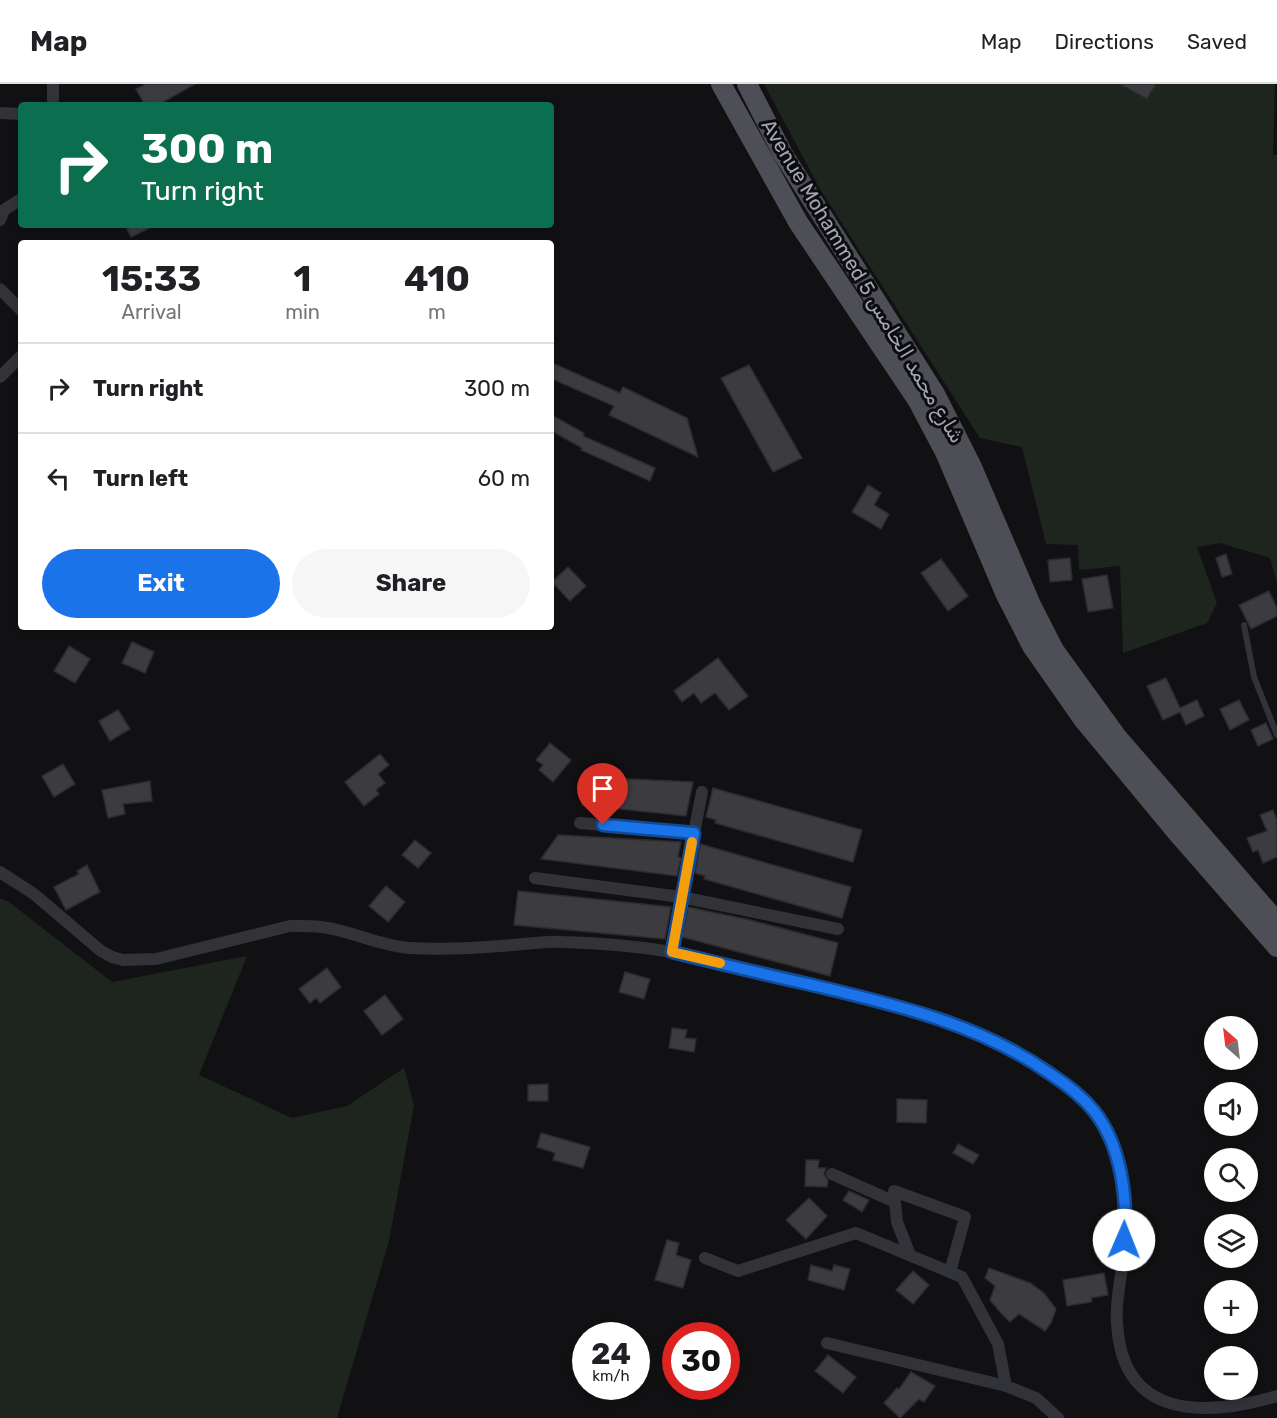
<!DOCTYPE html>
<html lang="en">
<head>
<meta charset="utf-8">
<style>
	:root { --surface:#fff; --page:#f6f6f6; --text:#202124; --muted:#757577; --line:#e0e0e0; --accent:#1a73e8 }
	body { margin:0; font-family:Rubik,Cairo,sans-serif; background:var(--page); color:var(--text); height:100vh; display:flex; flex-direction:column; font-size:22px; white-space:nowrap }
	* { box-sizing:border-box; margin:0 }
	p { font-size:20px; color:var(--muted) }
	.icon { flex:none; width:33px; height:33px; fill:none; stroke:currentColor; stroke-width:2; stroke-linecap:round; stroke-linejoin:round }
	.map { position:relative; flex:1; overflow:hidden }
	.panel { position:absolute; left:18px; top:156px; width:536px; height:390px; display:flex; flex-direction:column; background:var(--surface); border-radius:6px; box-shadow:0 3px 9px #0003 }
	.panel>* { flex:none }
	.guide { position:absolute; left:18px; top:18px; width:536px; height:126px; border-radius:6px; box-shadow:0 3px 9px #0003; background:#0b6e4f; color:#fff; overflow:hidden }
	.needle { width:39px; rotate:332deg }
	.controls { position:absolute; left:1204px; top:932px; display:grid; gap:12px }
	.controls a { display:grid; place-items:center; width:54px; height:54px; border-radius:50%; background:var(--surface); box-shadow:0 3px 9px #0003; font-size:30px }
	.speed { position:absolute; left:572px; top:1238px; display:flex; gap:12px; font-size:30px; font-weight:700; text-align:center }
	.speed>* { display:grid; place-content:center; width:78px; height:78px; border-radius:50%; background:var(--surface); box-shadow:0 3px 9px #0003; line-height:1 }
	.speed small { font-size:15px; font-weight:400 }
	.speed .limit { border:9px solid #d22; background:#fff; color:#111 }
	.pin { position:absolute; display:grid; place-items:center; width:51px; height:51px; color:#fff; margin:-62px -26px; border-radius:50% 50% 50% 0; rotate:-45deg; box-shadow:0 0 6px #0007 }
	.pin .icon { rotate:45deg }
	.me { position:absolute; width:66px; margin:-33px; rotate:1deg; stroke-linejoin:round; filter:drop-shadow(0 0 4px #0008) }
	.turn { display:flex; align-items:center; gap:21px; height:126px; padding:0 24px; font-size:27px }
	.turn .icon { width:78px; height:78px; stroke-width:2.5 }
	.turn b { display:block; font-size:42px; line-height:51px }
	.eta { display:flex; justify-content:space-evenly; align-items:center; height:102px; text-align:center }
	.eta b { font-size:36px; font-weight:700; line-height:42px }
	.primary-button { display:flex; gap:12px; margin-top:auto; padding:12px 24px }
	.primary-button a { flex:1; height:69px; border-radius:36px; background:var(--accent); color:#fff; font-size:24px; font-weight:700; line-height:69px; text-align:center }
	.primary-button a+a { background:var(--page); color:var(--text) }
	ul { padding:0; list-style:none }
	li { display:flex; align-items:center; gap:18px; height:90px; padding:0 24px; border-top:2px solid var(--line) }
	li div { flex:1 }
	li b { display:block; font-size:22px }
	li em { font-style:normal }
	header { display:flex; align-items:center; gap:36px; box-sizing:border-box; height:84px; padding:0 30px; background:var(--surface); border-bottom:2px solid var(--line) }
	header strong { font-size:28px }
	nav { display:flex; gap:33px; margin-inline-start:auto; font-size:21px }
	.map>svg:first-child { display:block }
</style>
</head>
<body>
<header>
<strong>Map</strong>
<nav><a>Map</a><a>Directions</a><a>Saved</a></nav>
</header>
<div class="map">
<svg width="1277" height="1334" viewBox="0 0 1277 1334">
	<rect width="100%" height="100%" fill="#111113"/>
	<!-- green -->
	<g fill="#1e251f">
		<polygon points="764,0 1275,0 1273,71 1277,71 1277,499 1270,474 1220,459 1197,463 1217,519 1207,539 1123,569 1120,482 1079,486 1078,461 1046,460 1022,363 980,354 820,105"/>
		<polygon points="0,814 9,818 112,898 247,872 199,991 292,1034 347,1022 404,984 414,1021 389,1157 337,1334 0,1334"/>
	</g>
	<!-- building -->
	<g fill="#3b3b40" stroke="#2c2b2f" stroke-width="1.5">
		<polygon points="146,0 195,0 158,21 145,21 136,5"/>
		<polygon points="1120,0 1156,0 1147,15"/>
		<polygon points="125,141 156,141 131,153"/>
		<polygon points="550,278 620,309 623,303 687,334 698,373 609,331 614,322 550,294"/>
		<polygon points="749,281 802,374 773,388 721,294"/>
		<polygon points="550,330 584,349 583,352 655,384 650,397 581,366 582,364 550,346"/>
		<polygon points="868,401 881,409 874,421 889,430 881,445 852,428"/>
		<polygon points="1226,470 1232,490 1222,493 1216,474"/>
		<polygon points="1070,474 1072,496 1050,498 1048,476"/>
		<polygon points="941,475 968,512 948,527 921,489"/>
		<polygon points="568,483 586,502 570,517 552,498"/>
		<polygon points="1107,491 1113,524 1088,528 1082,495"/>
		<polygon points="1269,507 1277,524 1277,532 1251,545 1239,521"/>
		<polygon points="132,558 154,568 145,589 122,579"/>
		<polygon points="69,562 90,575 75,599 54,587"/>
		<polygon points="718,574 748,612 729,626 715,609 701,619 694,609 682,618 674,607"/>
		<polygon points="1166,594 1180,624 1197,616 1204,632 1186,641 1180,628 1163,636 1147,602"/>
		<polygon points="1239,616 1249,636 1230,646 1220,625"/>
		<polygon points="118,626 130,645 110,657 99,637"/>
		<polygon points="1266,639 1273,655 1258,662 1251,646"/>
		<polygon points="550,659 571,676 553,698 539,686 543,681 536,676"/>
		<polygon points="380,670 389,681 378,690 385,699 376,706 379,710 364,722 345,698"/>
		<polygon points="63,680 75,700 54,713 42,692"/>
		<polygon points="608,694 693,698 686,732 582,721"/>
		<polygon points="150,697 152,717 123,720 125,730 108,734 102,706"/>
		<polygon points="713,704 862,746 853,778 715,739 716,736 706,733"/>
		<polygon points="1273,726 1277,736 1277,773 1263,779 1258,766 1253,768 1247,754 1267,747 1260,731"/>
		<polygon points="558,751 681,758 678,773 681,774 677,792 541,775"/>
		<polygon points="415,756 431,769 418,784 402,771"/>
		<polygon points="700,760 851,803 842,834 704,795 705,792 695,789"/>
		<polygon points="87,781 100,808 66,826 54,803 79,790 77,787"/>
		<polygon points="386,802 405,818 388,838 369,822"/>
		<polygon points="518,807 671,823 665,855 514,841"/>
		<polygon points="688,823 750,836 838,859 830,892 682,853"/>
		<polygon points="327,884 341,903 320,919 316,914 310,919 299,905"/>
		<polygon points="625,888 650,895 644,915 619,908"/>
		<polygon points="385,911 403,935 382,951 364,927"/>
		<polygon points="672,944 687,946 685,954 696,955 694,968 669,964"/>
		<polygon points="548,1000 548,1017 528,1017 528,1001"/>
		<polygon points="897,1015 927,1016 926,1039 897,1038"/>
		<polygon points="541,1049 590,1063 583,1084 553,1076 555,1069 537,1063"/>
		<polygon points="958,1060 979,1071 973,1080 953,1069"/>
		<polygon points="806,1076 819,1076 818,1084 826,1084 824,1090 828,1097 827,1103 805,1102"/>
		<polygon points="849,1107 869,1116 862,1128 843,1116"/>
		<polygon points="809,1114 827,1132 806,1155 786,1136"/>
		<polygon points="667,1156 679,1159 676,1171 691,1176 683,1204 655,1196"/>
		<polygon points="811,1181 832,1187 834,1181 850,1185 844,1206 808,1196"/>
		<polygon points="989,1184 1030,1199 1044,1209 1056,1225 1051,1239 1045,1247 1019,1230 1010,1238 1000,1228 990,1216 995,1202 985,1194"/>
		<polygon points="913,1187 929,1201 913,1220 896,1206"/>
		<polygon points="1104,1189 1108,1211 1091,1214 1092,1218 1067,1222 1063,1196"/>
		<polygon points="828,1271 856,1293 843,1309 815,1287"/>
		<polygon points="911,1288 935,1302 924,1318 919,1315 900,1334 884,1319 897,1304 899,1305"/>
	</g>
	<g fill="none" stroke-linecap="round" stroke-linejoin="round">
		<!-- service -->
		<polyline stroke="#323338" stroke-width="6" points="1244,541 1254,593 1277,651"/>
		<!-- minor -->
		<g stroke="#323338" stroke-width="12">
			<polyline points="53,0 53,21"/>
			<polyline points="0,29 21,30"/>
			<polyline points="0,136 4,126 21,115"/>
			<polyline points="0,205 21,226"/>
			<polyline points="0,293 21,272"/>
			<polyline points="580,739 694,749"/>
			<path d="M 0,788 L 34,810 L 101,867 L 112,873 L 123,876 L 156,875 L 290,842 C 303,842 315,841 328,844 C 356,849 381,862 409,864 C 444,866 478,864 512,861 C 529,860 546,857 563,858 C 600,859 637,862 672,868 C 710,875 748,886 785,895 C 890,919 990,939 1076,1008 C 1125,1046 1128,1119 1123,1175 C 1121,1196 1115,1218 1117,1239 C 1122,1334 1202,1334 1277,1312"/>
			<polyline points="535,794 681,813 838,845"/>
			<polyline points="671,868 702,708"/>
			<polyline points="832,1090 895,1118"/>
			<polyline points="910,1171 897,1138 894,1107 965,1133 950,1188"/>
			<polyline points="705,1174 738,1187 856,1149 962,1193 998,1260 1006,1302"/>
			<polyline points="827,1259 1006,1302 1036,1314 1058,1334"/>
		</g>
		<!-- primary -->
		<g stroke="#4e4f56" stroke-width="20">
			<polyline points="721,0 798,138 918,317 945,368 1006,511 1032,562 1083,635 1180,752 1277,863"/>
			<polyline points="747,0 783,70 935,310 971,381 1031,521 1054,566 1117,653 1277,838"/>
		</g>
	</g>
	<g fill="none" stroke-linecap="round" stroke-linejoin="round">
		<!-- route casing -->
		<g stroke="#114b97" stroke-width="15">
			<path id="route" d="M 603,741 L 694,749 L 672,868 C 717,879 763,890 808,900 C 892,920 978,939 1049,989 C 1066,1000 1081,1011 1094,1027 C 1121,1061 1128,1114 1124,1156"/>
		</g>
		<!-- route -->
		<use href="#route" stroke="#1a73e8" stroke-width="10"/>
		<!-- slow -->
		<polyline stroke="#f59e0b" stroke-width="10" points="692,758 672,868 720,879"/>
	</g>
	<g text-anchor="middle" stroke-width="6" stroke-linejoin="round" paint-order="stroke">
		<!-- street labels -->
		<g font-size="20" fill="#a3a6b3" stroke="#0c0c0e">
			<text transform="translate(863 197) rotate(59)" y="7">Avenue Mohammed 5 شارع محمد الخامس</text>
		</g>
	</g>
</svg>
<div class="controls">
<a><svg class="needle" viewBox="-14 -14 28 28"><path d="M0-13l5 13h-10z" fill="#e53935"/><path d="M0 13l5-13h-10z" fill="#757577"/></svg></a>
<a><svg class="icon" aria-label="sound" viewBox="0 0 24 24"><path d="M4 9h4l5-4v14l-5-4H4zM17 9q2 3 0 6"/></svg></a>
<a><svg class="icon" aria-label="search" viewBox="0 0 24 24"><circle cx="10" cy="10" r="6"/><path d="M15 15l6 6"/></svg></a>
<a><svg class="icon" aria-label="layers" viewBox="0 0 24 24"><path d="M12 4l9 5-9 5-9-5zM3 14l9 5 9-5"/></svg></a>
<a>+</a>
<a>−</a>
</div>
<div class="speed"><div>24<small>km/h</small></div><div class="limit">30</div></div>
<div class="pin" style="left:603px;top:741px;background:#d93025"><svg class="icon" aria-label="arrive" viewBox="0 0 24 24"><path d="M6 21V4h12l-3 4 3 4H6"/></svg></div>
<svg class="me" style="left:1124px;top:1156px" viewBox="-20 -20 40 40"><circle r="19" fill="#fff"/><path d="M0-13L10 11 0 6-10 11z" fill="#1a73e8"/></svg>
<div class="guide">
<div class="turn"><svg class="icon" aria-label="right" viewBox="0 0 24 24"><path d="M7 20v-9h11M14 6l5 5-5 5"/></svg><div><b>300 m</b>Turn right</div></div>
</div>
<section class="panel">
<div class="eta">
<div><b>15:33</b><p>Arrival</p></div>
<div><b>1</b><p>min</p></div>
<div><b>410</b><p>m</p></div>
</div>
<ul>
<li><svg class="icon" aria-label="right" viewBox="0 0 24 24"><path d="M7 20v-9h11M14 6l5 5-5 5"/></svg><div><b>Turn right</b></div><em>300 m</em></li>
<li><svg class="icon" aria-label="left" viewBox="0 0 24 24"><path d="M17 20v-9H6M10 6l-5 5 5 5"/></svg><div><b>Turn left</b></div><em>60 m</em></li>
</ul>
<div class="primary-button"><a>Exit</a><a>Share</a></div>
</section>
</div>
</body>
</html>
